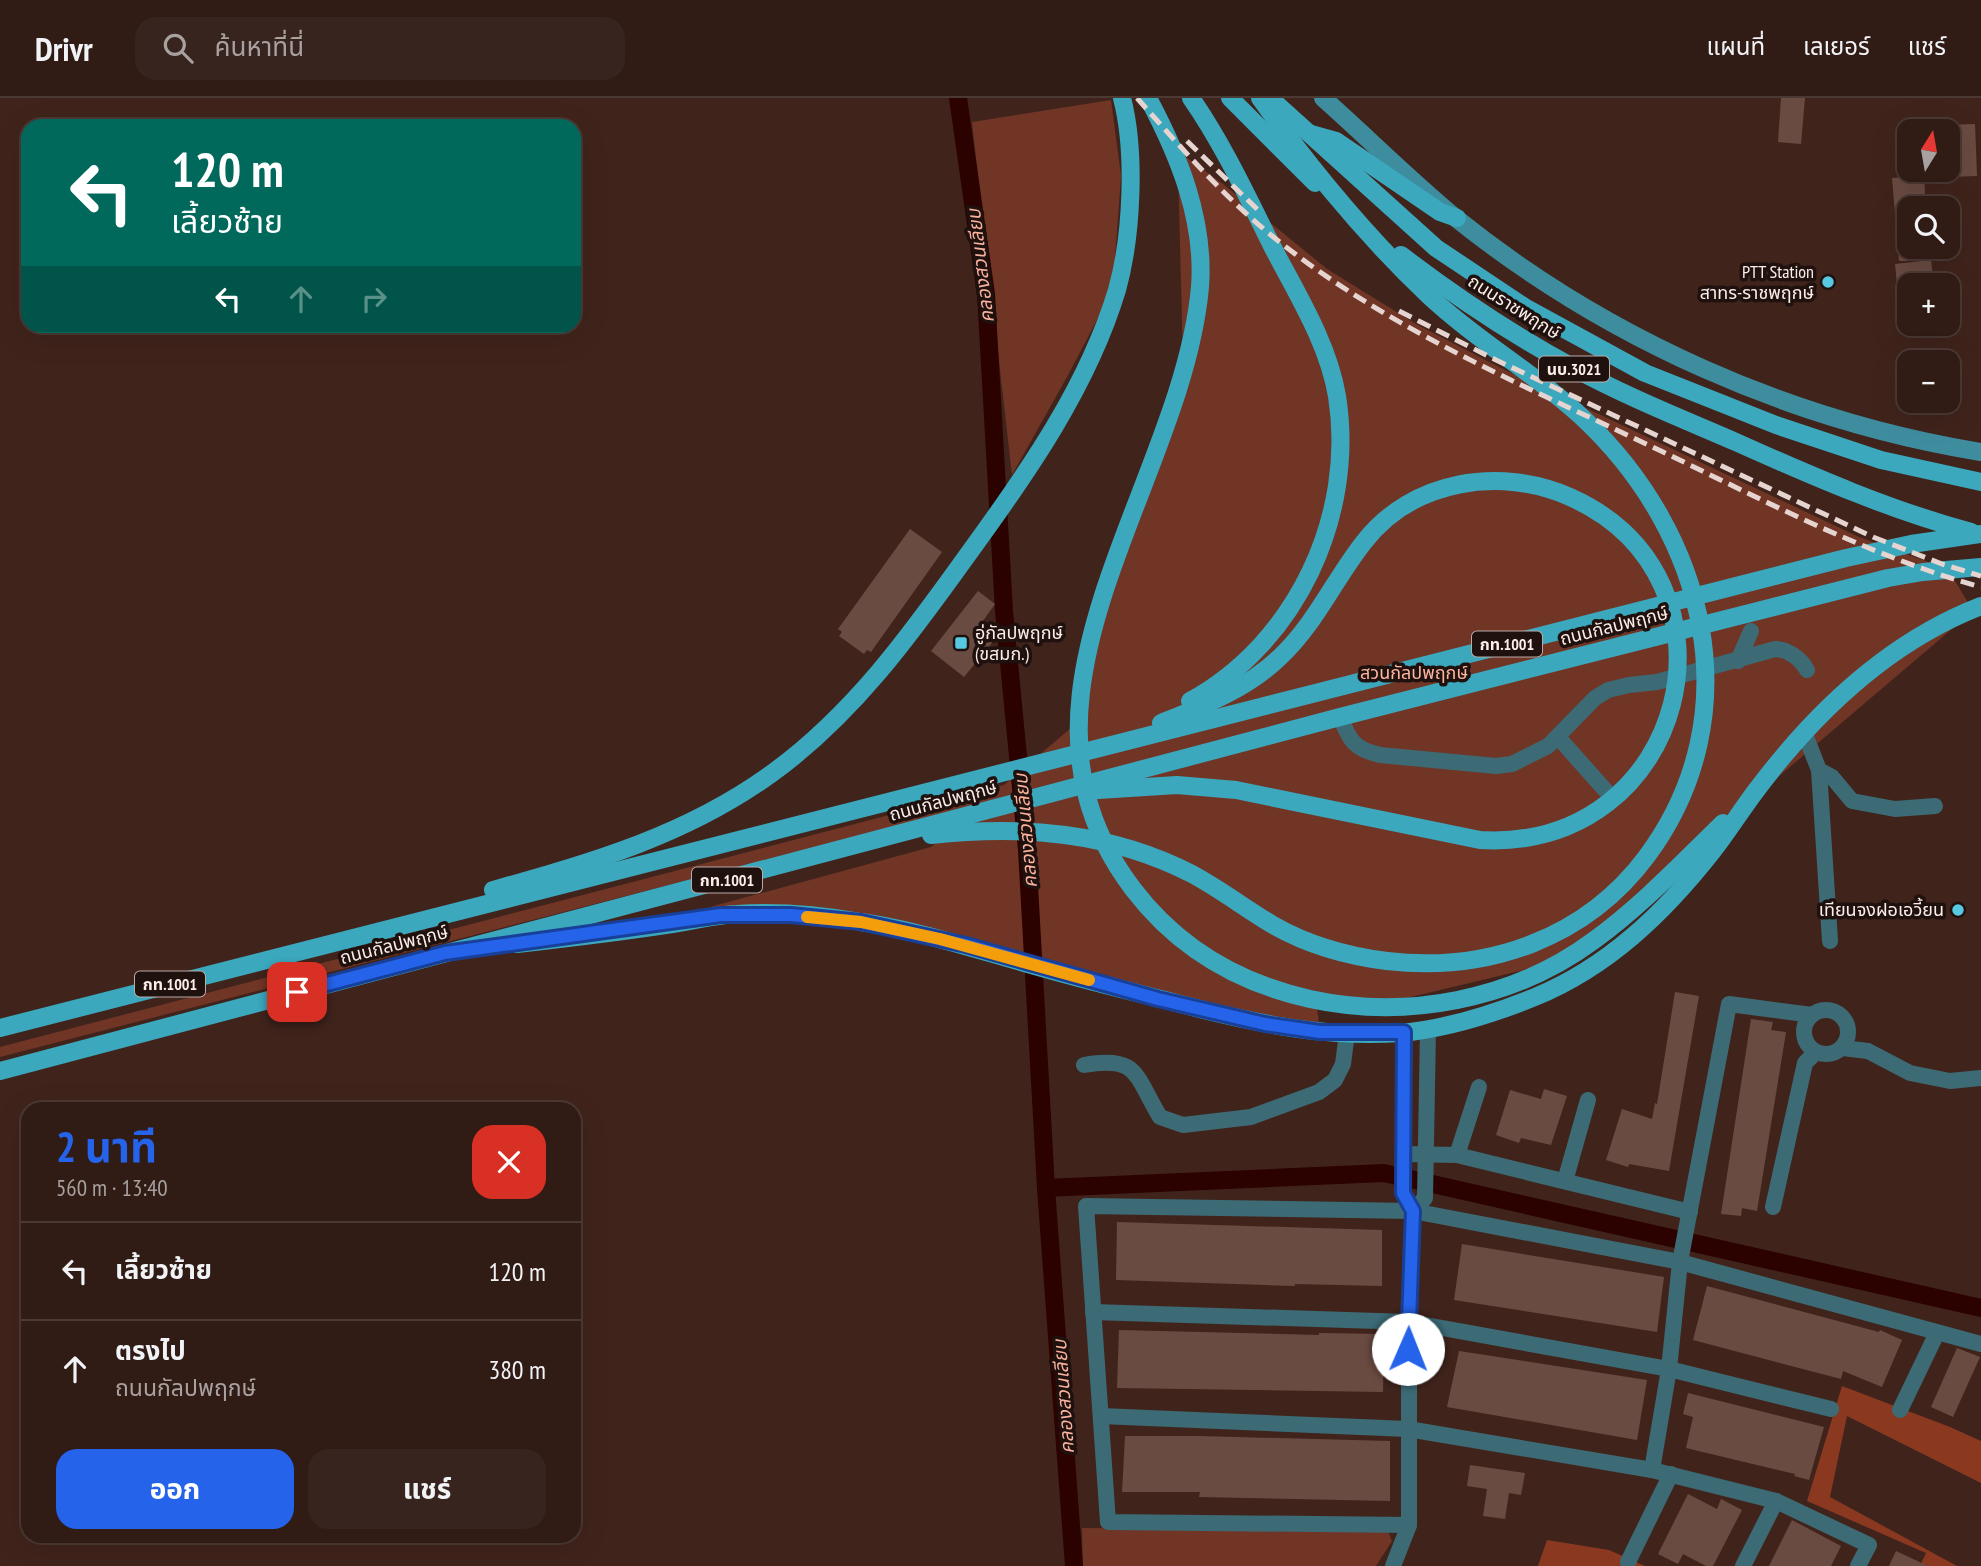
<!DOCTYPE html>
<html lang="th">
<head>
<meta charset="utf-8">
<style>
	:root { --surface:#301b15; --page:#38241e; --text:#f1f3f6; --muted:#a8a1a0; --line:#4b3934; --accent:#2563eb }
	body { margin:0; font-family:"PT Sans Narrow","Noto Sans Thai",sans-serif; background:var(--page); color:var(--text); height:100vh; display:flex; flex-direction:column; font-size:26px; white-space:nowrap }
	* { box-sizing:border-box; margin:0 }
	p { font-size:23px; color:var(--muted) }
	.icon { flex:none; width:38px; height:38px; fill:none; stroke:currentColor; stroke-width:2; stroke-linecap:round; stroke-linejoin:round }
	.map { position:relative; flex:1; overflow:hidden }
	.panel { position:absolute; left:21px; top:1004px; width:560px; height:441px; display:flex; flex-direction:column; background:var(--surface); border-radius:21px; box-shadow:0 7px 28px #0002,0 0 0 2px var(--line) }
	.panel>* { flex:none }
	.hud { position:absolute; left:21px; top:21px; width:560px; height:214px; border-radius:21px; box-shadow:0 7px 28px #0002,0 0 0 2px var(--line); background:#00695c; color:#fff; overflow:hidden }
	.needle { width:46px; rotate:11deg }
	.buttons { position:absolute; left:1897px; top:21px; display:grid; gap:14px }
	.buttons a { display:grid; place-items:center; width:63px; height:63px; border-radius:14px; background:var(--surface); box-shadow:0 7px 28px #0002,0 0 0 2px var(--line); font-size:35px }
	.pin { position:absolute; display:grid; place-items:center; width:60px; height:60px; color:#fff; margin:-30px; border-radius:14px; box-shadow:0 4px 10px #0006 }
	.me { position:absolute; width:77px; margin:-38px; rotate:1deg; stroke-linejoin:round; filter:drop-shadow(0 0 5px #0008) }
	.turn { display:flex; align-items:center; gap:24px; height:147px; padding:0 35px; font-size:32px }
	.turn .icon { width:91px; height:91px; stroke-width:2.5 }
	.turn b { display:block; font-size:49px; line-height:60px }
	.lanes { display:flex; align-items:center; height:66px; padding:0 35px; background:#0003; justify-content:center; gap:35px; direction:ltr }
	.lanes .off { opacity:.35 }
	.round { display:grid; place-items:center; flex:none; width:74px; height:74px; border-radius:21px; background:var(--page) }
	.overview { display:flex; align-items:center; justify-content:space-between; height:119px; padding:0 35px }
	h1 { font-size:42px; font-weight:700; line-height:52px; color:var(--accent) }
	.cta { display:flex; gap:14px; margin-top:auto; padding:14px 35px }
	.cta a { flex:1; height:80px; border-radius:21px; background:var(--accent); color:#fff; font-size:28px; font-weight:700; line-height:80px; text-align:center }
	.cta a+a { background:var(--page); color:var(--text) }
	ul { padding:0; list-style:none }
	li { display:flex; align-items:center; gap:21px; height:98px; padding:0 35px; border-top:2px solid var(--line) }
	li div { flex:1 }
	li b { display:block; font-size:26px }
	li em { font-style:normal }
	header { display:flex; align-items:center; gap:42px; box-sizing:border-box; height:98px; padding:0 35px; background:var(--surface); border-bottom:2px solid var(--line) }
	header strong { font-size:33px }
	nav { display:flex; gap:38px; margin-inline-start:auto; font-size:24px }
	.search { width:490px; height:63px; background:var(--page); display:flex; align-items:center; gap:18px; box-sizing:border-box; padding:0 24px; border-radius:21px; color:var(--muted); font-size:26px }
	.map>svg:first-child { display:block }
</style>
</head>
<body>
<header>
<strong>Drivr</strong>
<div class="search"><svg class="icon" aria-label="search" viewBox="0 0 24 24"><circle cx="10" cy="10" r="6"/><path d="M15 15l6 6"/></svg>ค้นหาที่นี่</div>
<nav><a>แผนที่</a><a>เลเยอร์</a><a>แชร์</a></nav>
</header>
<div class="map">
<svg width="1981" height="1468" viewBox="0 0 1981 1468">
	<rect width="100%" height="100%" fill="#40241c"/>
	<!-- green -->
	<g fill="#713525">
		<polygon points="1111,2 1121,78 1115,161 1107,203 1067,279 1012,377 972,24"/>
		<polygon points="1175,51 1223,86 1327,171 1416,226 1499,269 1859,439 1948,471 1973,513 1562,863 1390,904 1316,902 1320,934 965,851 748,807 710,809 931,749 980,707 0,959 0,949 1004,687 1078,624 1119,455 1183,261 1178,69"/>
		<polygon points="1082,1430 1388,1433 1392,1443 1376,1468 1083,1468"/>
	</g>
	<!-- forest -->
	<g fill="#8b3821">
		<polygon points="1842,1288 1950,1329 1981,1343 1981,1385 1847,1318 1830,1399 1957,1468 1920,1468 1926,1455 1807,1403"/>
		<polygon points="1547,1442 1609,1452 1645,1468 1538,1468"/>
	</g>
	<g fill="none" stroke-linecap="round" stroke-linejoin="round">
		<!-- canal -->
		<g stroke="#2b0200" stroke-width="18">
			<polyline points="958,0 986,196 1004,513 1027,752 1046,1090 1074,1468"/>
			<polyline points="1046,1090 1384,1075 1981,1210"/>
		</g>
	</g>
	<!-- building -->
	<g fill="#6a4b42">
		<polygon points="1781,0 1805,0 1801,46 1778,44"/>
		<polygon points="1975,26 1977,78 1948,79 1948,27"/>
		<polygon points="1924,78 1926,110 1909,110 1909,163 1899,163 1892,80"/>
		<polygon points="1931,162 1934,187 1897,187 1895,166"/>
		<polygon points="910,431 942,454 871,554 867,552 864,556 839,538 842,534 838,531"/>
		<polygon points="978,493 995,506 980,527 995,541 964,579 931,553"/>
		<polygon points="1675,894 1699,898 1669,1073 1629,1066 1628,1069 1606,1062 1622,1011 1652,1021 1655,1005 1657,1006"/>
		<polygon points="1751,921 1773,924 1771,932 1786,934 1757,1113 1742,1110 1741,1118 1721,1116"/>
		<polygon points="1544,991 1567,998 1551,1047 1521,1040 1519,1045 1496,1037 1510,992 1541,1001"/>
		<polygon points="1117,1124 1382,1132 1382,1188 1295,1186 1295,1188 1116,1182"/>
		<polygon points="1462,1146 1664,1179 1657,1234 1454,1202"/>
		<polygon points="1707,1188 1879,1234 1880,1232 1902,1242 1882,1289 1843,1273 1841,1281 1693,1242"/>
		<polygon points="1119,1232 1319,1237 1319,1235 1384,1236 1383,1294 1117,1290"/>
		<polygon points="1957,1250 1980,1259 1953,1319 1931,1309"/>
		<polygon points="1459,1253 1647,1282 1637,1342 1447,1309"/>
		<polygon points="1688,1295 1824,1329 1809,1382 1794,1378 1795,1376 1686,1350 1693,1319 1683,1316"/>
		<polygon points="1125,1338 1199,1338 1390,1343 1390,1403 1199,1399 1200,1394 1122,1394"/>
		<polygon points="1470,1367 1525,1375 1521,1397 1509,1395 1505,1421 1483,1418 1487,1391 1467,1388"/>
		<polygon points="1688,1396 1717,1411 1721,1401 1742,1412 1713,1468 1706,1468 1683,1456 1678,1466 1658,1456"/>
		<polygon points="1792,1422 1841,1448 1831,1468 1769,1468"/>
		<polygon points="1896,1453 1928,1468 1889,1468"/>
	</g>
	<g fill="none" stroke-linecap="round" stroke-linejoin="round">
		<!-- street -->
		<g stroke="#3c6b76" stroke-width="16">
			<polyline points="1738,563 1751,533"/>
			<path d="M 1340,619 C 1350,643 1354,651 1380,657 L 1496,668 L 1512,666 L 1548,648 L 1595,600 L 1608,592 L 1629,587 L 1657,584 L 1775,551 C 1788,551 1801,561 1807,572"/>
			<polyline points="1804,634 1819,672 1832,679 1852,703 1895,711 1935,708"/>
			<polyline points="1558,639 1606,693"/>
			<polyline points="1819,672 1830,843"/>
			<circle cx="1826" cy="934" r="22"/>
			<polyline points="1843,950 1868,953 1910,975 1950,983 1981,980"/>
			<path d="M 1084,967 C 1139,957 1135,978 1160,1019 L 1183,1027 L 1251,1019 L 1319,994 L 1335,982 L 1343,966 L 1347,935"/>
			<polyline points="1404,1056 1457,1057 1690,1114"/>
			<polyline points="1457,1057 1479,989"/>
			<polyline points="1565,1083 1588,1002"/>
			<polyline points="1773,1109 1805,965 1816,954"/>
			<polyline points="1413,1113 1425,1100 1428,931"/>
			<polyline points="1093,1214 1409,1224 1669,1271 1831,1311"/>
			<polyline points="1900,1312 1937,1235"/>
			<polyline points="1101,1318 1408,1331 1652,1372 1776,1403 1869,1447 1858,1468"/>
			<polyline points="1652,1372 1669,1271 1680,1164 1729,906 1812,917"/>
			<polyline points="1409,1427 1108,1424 1086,1108 1413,1113 1680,1164 1981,1246"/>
			<polyline points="1628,1464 1671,1376"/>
			<polyline points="1393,1468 1409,1427 1409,1224 1413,1113 1403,1095 1404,934"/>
			<polyline points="1743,1468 1776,1403"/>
		</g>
		<!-- secondary -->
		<path stroke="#3e8d9f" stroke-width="18" d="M 1323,0 C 1368,40 1411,83 1457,121 C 1607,241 1791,323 1981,354"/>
		<!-- primary -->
		<g stroke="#3ba8be" stroke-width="18">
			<path d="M 1148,0 C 1179,58 1205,122 1200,189 C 1182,389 986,598 1133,791 C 1178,850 1238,885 1310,901 C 1406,922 1513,902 1593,843 C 1639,810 1682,765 1723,725"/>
			<polyline points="1230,0 1315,85"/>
			<polyline points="1272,2 1436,150 1526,210 1645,275 1776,327 1881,362 1981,384"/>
			<polyline points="1311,36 1336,43 1440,114 1457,120"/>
			<path d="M 1401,157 C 1456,199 1513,237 1574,270 C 1627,299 1683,321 1738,345 C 1814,379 1890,412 1971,434"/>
			<path d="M 1190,603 C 1296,545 1356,418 1337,298 C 1328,245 1297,196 1272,148 C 1247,98 1223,46 1191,0"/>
			<path d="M 1098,692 L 1177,687 L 1236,692 L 1480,742 C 1688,754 1754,481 1570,399 C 1500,368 1412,382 1364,444 C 1334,482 1316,525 1280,559 C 1247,591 1203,608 1161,625"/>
			<path d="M 931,737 C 1022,727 1110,734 1192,776 C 1220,791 1246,811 1273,827 C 1308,847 1347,858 1387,863 C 1488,875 1586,840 1647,758 C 1752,616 1706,436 1584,321 C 1535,275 1477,243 1428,197 C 1366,138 1310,70 1260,0"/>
			<path d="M 493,792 C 592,764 685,738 771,676 C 853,617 911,536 969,455 C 1028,374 1088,288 1117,192 C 1132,138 1136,54 1122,0"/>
			<path d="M 517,846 C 569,840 621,834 672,826 C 694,823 715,817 737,816 C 777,813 821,817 861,824 C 915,832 968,849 1021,864 C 1079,881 1138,895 1196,910 C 1264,927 1330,940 1400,935 C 1446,931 1493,916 1535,899 C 1608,869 1664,815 1712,754 C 1727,735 1740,714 1755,694 C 1814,615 1888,544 1981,508"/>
			<polyline points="0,930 1846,460 1911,446 1981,436"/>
			<polyline points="0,973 1340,619 1888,480 1923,474 1981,469"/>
		</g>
		<!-- rail -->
		<g stroke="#e5d4cf" stroke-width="5" stroke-dasharray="14 7" stroke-linecap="butt">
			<path d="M 1137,0 C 1184,53 1230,106 1286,149 C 1400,237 1532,291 1661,353 C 1765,403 1869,458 1981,489"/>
			<polyline points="1187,43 1260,114"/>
			<polyline points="1399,213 1496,262 1873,439 1942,466 1981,478"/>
		</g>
	</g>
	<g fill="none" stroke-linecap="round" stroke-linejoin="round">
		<!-- route casing -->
		<g stroke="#184099" stroke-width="18">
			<polyline id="route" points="297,894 445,855 721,817 791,817 861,824 966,847 1158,901 1265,926 1320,934 1404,934 1403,1095 1413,1113 1408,1251"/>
		</g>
		<!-- route -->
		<use href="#route" stroke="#2563eb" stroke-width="12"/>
		<!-- slow -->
		<polyline stroke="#f59e0b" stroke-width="12" points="807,819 861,824 940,841 1089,882"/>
	</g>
	<!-- markers -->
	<g fill="#57c9e2" stroke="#1e110e" stroke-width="2.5">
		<circle cx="1828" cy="184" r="7"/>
		<rect x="954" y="538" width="14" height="14" rx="3.5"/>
		<circle cx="1958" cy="812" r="7"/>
	</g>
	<g text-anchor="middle" stroke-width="7" stroke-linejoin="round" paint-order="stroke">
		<!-- shield labels -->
		<g fill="#1e110e" stroke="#baaba7" stroke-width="2">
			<rect x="1539" y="258.5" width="70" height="25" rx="5"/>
			<rect x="1472" y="533.5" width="70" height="25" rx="5"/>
			<rect x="692" y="769.5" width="70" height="25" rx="5"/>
			<rect x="135" y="873.5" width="70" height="25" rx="5"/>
		</g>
		<g font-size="16" font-weight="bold" fill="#fdede9">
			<text x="1574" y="277">นบ.3021</text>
			<text x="1507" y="552">กท.1001</text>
			<text x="727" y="788">กท.1001</text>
			<text x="170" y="892">กท.1001</text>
		</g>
		<!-- poi labels -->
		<g font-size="18" fill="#fdede9" stroke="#1e110e" text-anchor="end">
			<text x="1814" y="180">PTT Station<tspan x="1814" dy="21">สาทร-ราชพฤกษ์</tspan></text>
			<text x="975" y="541" text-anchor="start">อู่กัลปพฤกษ์<tspan x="975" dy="21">(ขสมก.)</tspan></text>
			<text x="1944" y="818">เทียนจงฝอเอวี้ยน</text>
		</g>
		<!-- street labels -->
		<g font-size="18" fill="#fdede9" stroke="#1e110e">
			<text transform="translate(1514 209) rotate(32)" y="6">ถนนราชพฤกษ์</text>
			<text transform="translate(1614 528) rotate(-14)" y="6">ถนนกัลปพฤกษ์</text>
			<text transform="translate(943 703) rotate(-15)" y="6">ถนนกัลปพฤกษ์</text>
			<text transform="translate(394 847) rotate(-14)" y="6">ถนนกัลปพฤกษ์</text>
		</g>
		<!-- park labels -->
		<g font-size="18" fill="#fdb5a0" stroke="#1e110e">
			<text x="1414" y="581">สวนกัลปพฤกษ์</text>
		</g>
		<!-- water labels -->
		<g font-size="19" font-style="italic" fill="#fab19d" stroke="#1e110e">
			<text transform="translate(980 168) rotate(-97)" y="7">คลองสวนเลียบ</text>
			<text transform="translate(1025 733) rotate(-95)" y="7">คลองสวนเลียบ</text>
			<text transform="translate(1063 1299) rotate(-94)" y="7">คลองสวนเลียบ</text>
		</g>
	</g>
</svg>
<div class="buttons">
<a><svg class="needle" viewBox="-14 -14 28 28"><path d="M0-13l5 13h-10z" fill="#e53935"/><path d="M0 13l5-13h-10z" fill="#a8a1a0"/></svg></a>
<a><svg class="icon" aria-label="search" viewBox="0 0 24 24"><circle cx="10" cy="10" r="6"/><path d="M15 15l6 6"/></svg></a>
<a>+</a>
<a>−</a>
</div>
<div class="pin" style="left:297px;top:894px;background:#d93025"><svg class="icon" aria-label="arrive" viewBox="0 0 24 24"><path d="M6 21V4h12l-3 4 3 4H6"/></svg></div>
<svg class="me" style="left:1408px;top:1251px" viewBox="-20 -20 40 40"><circle r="19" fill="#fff"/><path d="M0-13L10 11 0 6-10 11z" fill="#2563eb"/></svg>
<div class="hud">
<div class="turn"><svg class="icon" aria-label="left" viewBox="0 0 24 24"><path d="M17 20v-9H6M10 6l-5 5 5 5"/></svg><div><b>120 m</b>เลี้ยวซ้าย</div></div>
<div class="lanes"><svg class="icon" aria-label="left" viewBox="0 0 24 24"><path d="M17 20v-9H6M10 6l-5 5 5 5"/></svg><svg class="icon off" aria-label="ahead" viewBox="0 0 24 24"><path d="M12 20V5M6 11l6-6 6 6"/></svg><svg class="icon off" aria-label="right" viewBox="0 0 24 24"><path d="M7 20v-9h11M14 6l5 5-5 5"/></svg></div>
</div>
<section class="panel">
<div class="overview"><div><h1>2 นาที</h1><p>560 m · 13:40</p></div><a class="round" style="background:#d93025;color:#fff"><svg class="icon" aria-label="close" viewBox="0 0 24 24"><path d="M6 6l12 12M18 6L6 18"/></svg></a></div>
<ul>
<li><svg class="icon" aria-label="left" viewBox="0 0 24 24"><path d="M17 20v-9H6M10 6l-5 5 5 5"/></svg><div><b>เลี้ยวซ้าย</b></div><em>120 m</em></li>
<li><svg class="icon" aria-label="ahead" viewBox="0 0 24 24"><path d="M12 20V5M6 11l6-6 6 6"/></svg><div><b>ตรงไป</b><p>ถนนกัลปพฤกษ์</p></div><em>380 m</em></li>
</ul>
<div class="cta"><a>ออก</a><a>แชร์</a></div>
</section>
</div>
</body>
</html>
